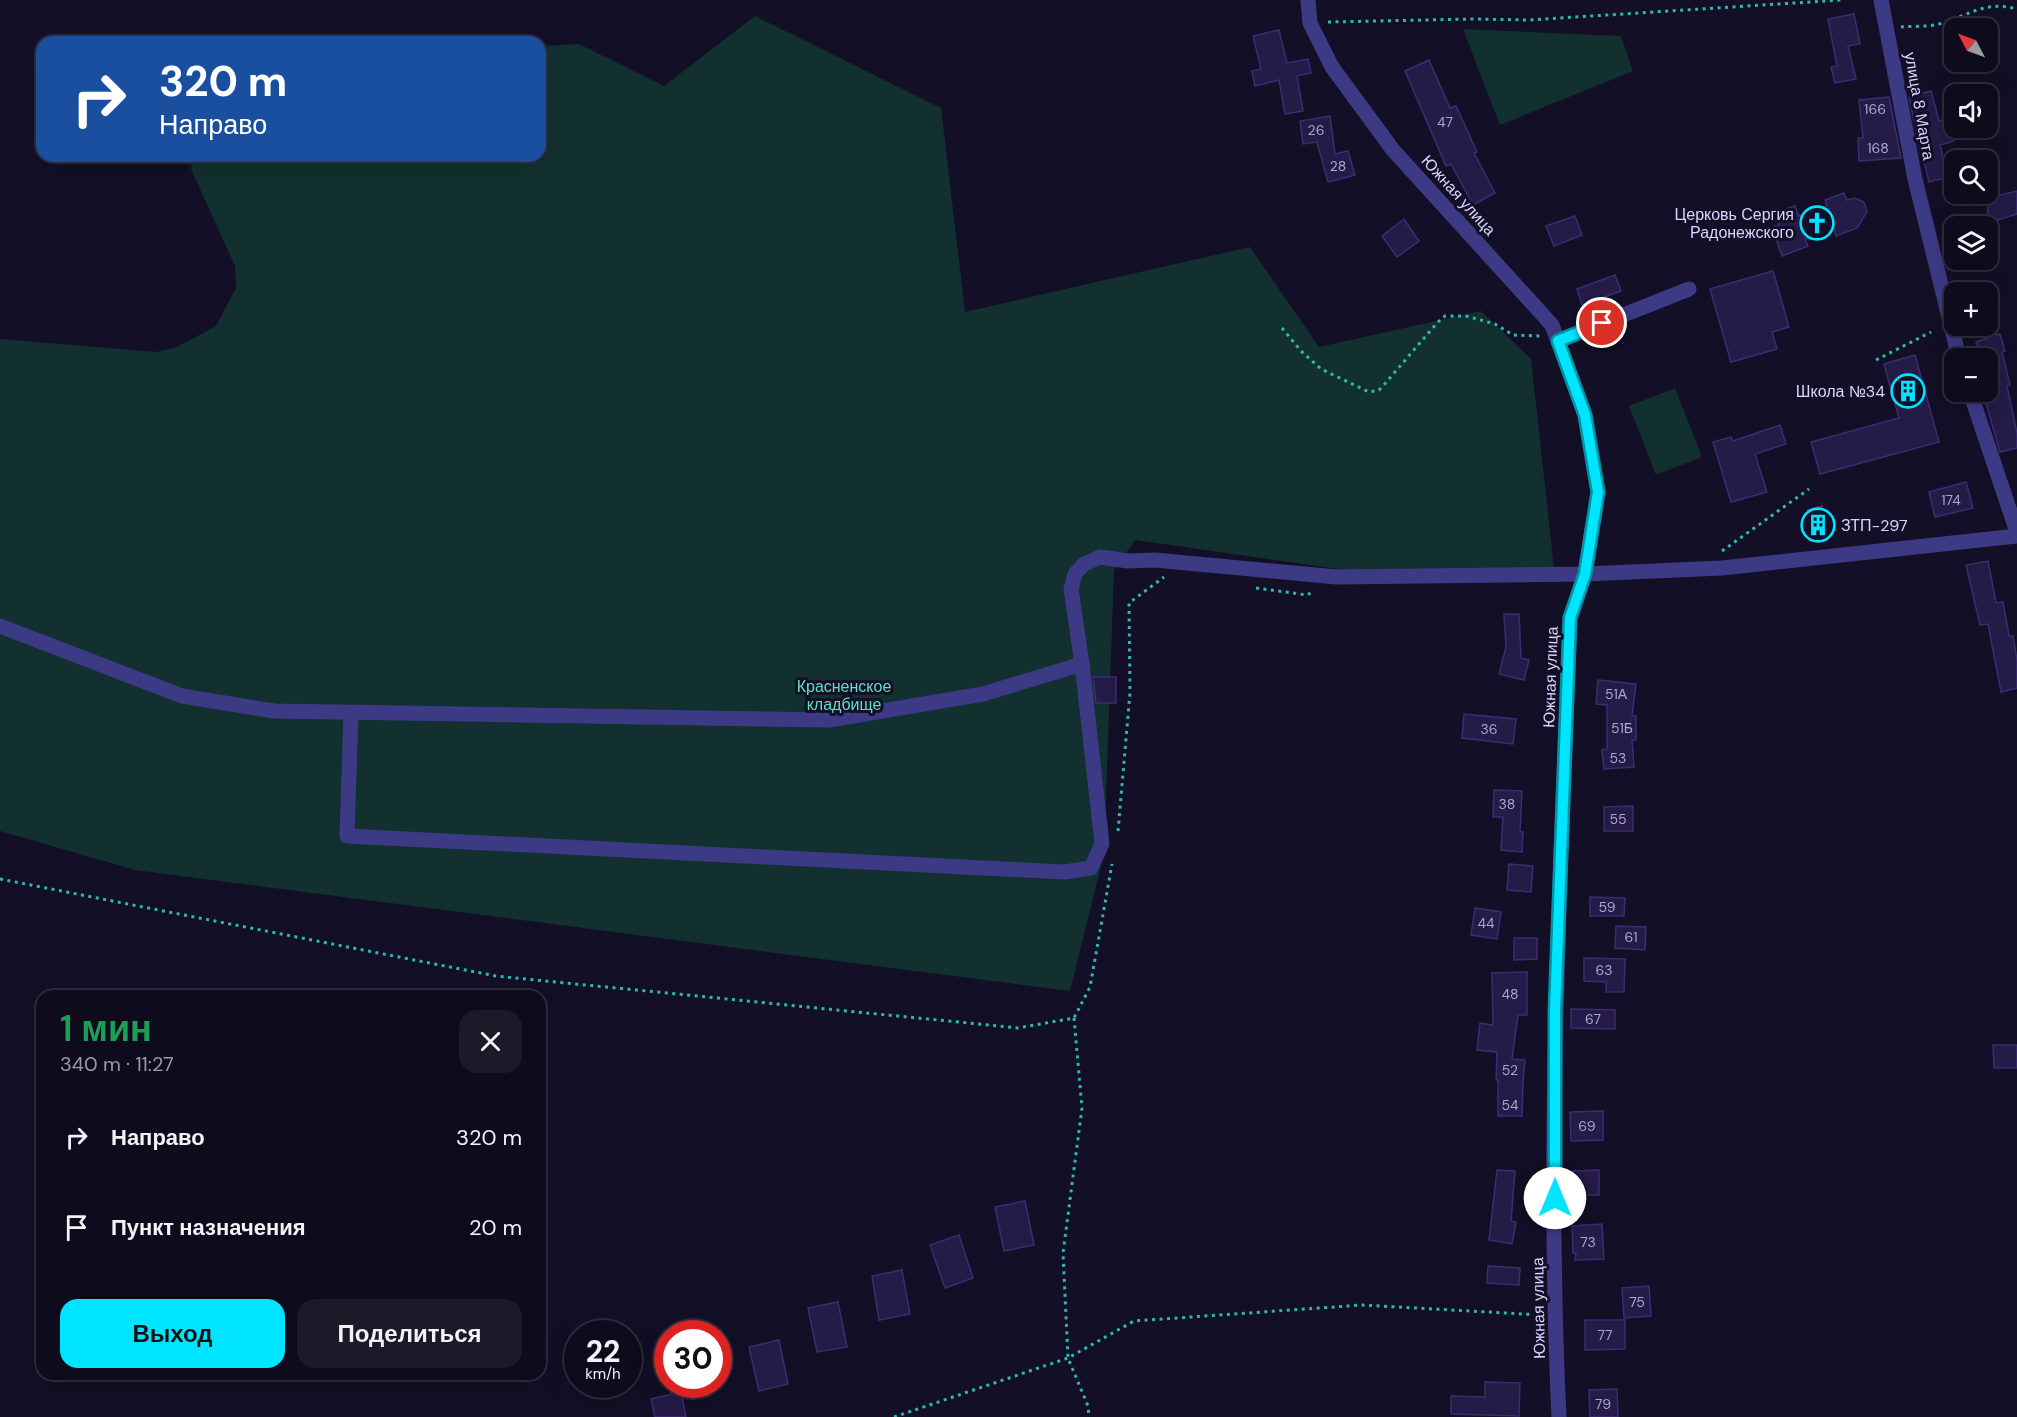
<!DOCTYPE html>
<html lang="ru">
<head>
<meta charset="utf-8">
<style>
	:root { --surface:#0e0b1c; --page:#1c1929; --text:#f1f3f6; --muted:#9b9ba3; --line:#2e2b3b; --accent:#00e5ff }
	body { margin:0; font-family:"DM Sans",sans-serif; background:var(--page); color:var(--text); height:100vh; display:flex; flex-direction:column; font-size:22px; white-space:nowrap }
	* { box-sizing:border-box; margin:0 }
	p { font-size:20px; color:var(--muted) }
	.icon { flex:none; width:33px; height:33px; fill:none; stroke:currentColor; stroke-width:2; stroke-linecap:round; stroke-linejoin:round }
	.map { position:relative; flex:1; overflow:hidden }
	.sheet { position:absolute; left:36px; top:990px; width:510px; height:390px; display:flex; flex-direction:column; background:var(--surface); border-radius:18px; box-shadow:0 6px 24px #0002,0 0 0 2px var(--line) }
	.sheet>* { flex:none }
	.hud { position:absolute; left:36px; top:36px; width:510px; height:126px; border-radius:18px; box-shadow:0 6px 24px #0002,0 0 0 2px var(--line); background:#1a4fa0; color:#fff; overflow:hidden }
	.needle { width:39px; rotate:311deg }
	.fabs { position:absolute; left:1944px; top:18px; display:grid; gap:12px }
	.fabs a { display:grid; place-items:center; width:54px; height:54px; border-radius:12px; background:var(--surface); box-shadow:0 6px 24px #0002,0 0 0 2px var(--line); font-size:30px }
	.speed { position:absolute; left:564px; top:1320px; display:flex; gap:12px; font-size:30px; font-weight:700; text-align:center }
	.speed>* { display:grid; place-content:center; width:78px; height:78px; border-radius:50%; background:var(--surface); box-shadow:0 6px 24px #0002,0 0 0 2px var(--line); line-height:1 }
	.speed small { font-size:15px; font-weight:400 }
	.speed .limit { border:9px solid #d22; background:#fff; color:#111 }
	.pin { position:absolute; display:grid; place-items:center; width:51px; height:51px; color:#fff; margin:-26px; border:3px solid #fff; border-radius:50%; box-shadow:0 2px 6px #0007 }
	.me { position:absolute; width:66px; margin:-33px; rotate:0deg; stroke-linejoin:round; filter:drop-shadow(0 0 4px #0008) }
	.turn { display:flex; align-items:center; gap:21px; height:126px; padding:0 24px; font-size:27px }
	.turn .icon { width:78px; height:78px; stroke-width:2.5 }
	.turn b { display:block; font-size:42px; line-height:51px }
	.round { display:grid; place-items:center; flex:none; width:63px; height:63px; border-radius:18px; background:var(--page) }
	.overview { display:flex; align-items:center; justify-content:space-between; height:102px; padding:0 24px }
	h1 { font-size:36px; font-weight:600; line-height:45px; color:#1e9e55 }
	.cta { display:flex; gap:12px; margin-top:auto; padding:12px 24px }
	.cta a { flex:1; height:69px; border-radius:18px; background:var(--accent); color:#111; font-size:24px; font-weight:600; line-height:69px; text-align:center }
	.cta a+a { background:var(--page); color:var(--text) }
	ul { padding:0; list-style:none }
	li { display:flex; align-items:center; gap:18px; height:90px; padding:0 24px }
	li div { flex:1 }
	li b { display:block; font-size:22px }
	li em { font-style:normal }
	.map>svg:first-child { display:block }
</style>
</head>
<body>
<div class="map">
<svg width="2017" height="1417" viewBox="0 0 2017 1417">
	<rect width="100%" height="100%" fill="#130f26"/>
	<!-- green -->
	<g fill="#12302f">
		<polygon points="755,16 941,108 965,312 1250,247 1319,347 1481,311 1531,359 1554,568 1352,571 1135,540 1114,570 1104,854 1070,991 135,870 0,831 0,339 157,352 177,347 216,326 236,288 235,266 191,169 193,156 540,156 540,46 579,44 664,86"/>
		<polygon points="1463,29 1621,36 1633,71 1500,125"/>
		<polygon points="1675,388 1702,457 1656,475 1629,406"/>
	</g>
	<!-- building -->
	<g fill="#241b47" stroke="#3b2d73" stroke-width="1.5">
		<polygon points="1854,14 1860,44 1848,46 1856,79 1835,83 1831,67 1837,66 1828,19"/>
		<polygon points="1279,30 1287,63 1308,59 1311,73 1297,76 1303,111 1285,114 1279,80 1255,86 1252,71 1261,69 1253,36"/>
		<polygon points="1429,60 1450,108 1456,106 1477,152 1474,153 1495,193 1473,205 1451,164 1446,166 1405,71"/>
		<polygon points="1931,91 1939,121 1948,118 1954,141 1940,145 1948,177 1929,182 1923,157 1921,157 1909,97"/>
		<polygon points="1889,97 1901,158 1859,161 1858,138 1863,138 1859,100"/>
		<polygon points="1330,116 1335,154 1348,151 1355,175 1328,182 1317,142 1303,144 1300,121"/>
		<polygon points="2017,191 2017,214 1988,223 1988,198"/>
		<polygon points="1844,193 1847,200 1855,198 1864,202 1867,212 1857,228 1836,236 1834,228 1805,239 1808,246 1782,256 1772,227 1779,225 1774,213 1795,206 1799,216 1827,206 1825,200"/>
		<polygon points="1575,216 1582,235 1554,246 1546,226"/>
		<polygon points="1404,219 1419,241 1397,257 1382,236"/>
		<polygon points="1773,271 1789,327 1772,332 1777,349 1731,362 1710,289"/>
		<polygon points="1615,275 1621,291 1582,305 1577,289"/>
		<polygon points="1988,317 1992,317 1997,335 2000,334 2005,351 2002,352 2010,385 2007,386 2017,433 2017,448 2000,452 1985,400 1991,398 1988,386 1988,356 1982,358 1976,342 1988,338"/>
		<polygon points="1915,355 1939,442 1820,474 1811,442 1899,418 1884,364"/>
		<polygon points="1780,425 1786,444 1755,454 1767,492 1731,502 1713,442 1731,437 1733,441"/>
		<polygon points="1966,482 1973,508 1935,517 1929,492"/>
		<polygon points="1822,506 1827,533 1812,536 1807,510"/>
		<polygon points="1988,561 1996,603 2003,602 2009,636 2013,636 2017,660 2017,688 2001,692 1988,624 1980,625 1966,565"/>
		<polygon points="1504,614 1519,614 1521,658 1529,660 1524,680 1499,674 1506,647"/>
		<polygon points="1093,677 1116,677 1116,703 1096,703"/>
		<polygon points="1598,680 1636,684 1632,716 1636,716 1636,740 1632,740 1634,767 1604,769 1602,750 1607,749 1607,705 1596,704"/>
		<polygon points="1464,714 1516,719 1513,744 1462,738"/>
		<polygon points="1494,790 1522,791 1520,832 1523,832 1522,852 1501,850 1503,817 1493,817"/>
		<polygon points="1633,806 1633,831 1604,831 1604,807"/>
		<polygon points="1509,864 1533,866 1531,892 1507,890"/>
		<polygon points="1590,897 1625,898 1624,916 1590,916"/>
		<polygon points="1475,908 1501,912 1497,939 1471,935"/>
		<polygon points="1616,926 1646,927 1645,950 1615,948"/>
		<polygon points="1514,938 1537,938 1537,959 1514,960"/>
		<polygon points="1584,958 1625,959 1624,992 1606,992 1606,982 1584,981"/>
		<polygon points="1527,972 1527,1015 1518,1015 1512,1059 1525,1060 1523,1082 1522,1116 1498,1116 1498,1080 1496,1080 1497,1052 1477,1050 1480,1023 1493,1025 1492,973"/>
		<polygon points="1571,1009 1615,1010 1615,1029 1571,1028"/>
		<polygon points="1993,1045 2017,1045 2017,1068 1994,1068"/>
		<polygon points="1603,1111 1603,1140 1571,1141 1570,1112"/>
		<polygon points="1497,1170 1515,1171 1511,1221 1516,1222 1512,1244 1489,1240"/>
		<polygon points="1599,1170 1599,1195 1573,1195 1573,1171"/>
		<polygon points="1025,1201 1034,1245 1004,1251 995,1207"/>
		<polygon points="1602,1224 1604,1259 1575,1260 1576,1253 1573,1253 1572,1226"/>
		<polygon points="959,1235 973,1278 945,1288 930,1245"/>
		<polygon points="1488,1266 1520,1268 1519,1285 1487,1283"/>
		<polygon points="902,1270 910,1314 879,1320 872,1276"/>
		<polygon points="1649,1286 1651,1316 1624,1318 1622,1288"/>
		<polygon points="838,1302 847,1347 817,1352 808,1308"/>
		<polygon points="1585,1320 1625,1320 1625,1349 1585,1350"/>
		<polygon points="779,1340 788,1384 759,1391 749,1347"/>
		<polygon points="1485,1382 1520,1383 1519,1416 1451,1414 1451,1396 1485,1397"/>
		<polygon points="1617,1389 1618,1417 1590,1417 1589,1390"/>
		<polygon points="681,1392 686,1417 655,1417 651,1399"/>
	</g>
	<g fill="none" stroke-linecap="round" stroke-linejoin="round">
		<!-- path -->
		<g stroke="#2fb8b0" stroke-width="3" stroke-dasharray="3 4.5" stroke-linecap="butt">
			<polyline points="1328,22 1473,19 1529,20 1841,0"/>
			<path d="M 1901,27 C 1913,26 1927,27 1939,24 C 1968,16 1985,0 2017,9"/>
			<polyline points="1282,328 1301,351 1321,369 1369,392 1379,390 1383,386 1437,323 1445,316 1466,316 1495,324 1513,335 1541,336"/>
			<polyline points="1876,360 1931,332"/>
			<polyline points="1722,551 1809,489"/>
			<polyline points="1256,588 1307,595 1314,591"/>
			<polyline points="1118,831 1130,693 1129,603 1164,577"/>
			<polyline points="0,879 496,976 1018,1028 1074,1018 1090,987 1112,864"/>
			<polyline points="1074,1018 1082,1108 1063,1253 1068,1358 1088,1406 1089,1417"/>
			<polyline points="894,1417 1068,1358 1134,1321 1362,1305 1541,1315"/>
		</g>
		<!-- minor -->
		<g stroke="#3d3a85" stroke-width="15">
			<path d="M 1308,0 L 1310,23 L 1332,67 L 1393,150 L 1552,325 L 1585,415 L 1598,492 L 1585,574 L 1570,618 C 1560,884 1546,1151 1559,1417"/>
			<polyline points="1881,0 1915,179 1959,358"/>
			<polyline points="1558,341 1689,289"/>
			<polyline points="1970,392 2017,532"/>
			<polyline points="0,626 182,696 274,711 829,720 983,694 1082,664 1071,589 1075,574 1084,564 1100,557 1128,561 1155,560 1337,577 1585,574 1722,568 2017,536"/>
			<polyline points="351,713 347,836 1065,872 1091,868 1102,844 1082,664"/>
		</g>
	</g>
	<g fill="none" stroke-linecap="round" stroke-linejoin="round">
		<!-- route casing -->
		<g stroke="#0095a6" stroke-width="15">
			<polyline id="route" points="1555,1198 1555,1010 1570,618 1585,574 1598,492 1585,415 1558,341 1602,323"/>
		</g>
		<!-- route -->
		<use href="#route" stroke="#00e5ff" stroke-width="10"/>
	</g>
	<!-- icons -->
	<defs>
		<g id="church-ring" transform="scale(1.725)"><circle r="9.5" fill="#130f26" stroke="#00e5ff" stroke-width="1.5"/><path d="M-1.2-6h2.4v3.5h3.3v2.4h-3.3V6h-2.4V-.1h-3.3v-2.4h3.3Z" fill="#00e5ff"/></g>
		<g id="building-ring" transform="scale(1.725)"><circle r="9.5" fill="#130f26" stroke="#00e5ff" stroke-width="1.5"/><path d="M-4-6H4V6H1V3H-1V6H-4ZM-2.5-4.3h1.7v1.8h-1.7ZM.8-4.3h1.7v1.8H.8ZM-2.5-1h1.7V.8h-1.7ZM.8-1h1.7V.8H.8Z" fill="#00e5ff"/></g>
	</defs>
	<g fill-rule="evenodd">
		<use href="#church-ring" x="1817" y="223"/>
		<use href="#building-ring" x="1908" y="391"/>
		<use href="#building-ring" x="1818" y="525"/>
	</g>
	<g text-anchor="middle" stroke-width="6" stroke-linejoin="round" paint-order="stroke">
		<!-- number labels -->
		<g font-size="14" fill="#aca6d1">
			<text x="1875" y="114">166</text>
			<text x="1445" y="127">47</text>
			<text x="1316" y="135">26</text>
			<text x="1878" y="153">168</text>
			<text x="1338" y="171">28</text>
			<text x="1951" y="505">174</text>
			<text x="1616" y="699">51А</text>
			<text x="1622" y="733">51Б</text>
			<text x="1489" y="734">36</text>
			<text x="1618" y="763">53</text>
			<text x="1507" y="809">38</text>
			<text x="1618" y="824">55</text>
			<text x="1607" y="912">59</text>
			<text x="1486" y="928">44</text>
			<text x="1631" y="942">61</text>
			<text x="1604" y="975">63</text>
			<text x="1510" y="999">48</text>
			<text x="1593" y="1024">67</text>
			<text x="1510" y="1075">52</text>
			<text x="1510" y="1110">54</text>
			<text x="1587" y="1131">69</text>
			<text x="1588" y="1247">73</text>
			<text x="1637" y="1307">75</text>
			<text x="1605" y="1340">77</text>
			<text x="1603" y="1409">79</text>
		</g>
		<!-- street labels -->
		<g font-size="16" fill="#d9d4ff" stroke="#130f26">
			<text transform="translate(1920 106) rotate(80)" y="6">улица 8 Марта</text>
			<text transform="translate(1459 195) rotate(48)" y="6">Южная улица</text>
			<text transform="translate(1550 677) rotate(-88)" y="6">Южная улица</text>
			<text transform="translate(1538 1308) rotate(-91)" y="6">Южная улица</text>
		</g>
		<!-- poi labels -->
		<g font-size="16" fill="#d9d4ff" stroke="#130f26" text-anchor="end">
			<text x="1794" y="220">Церковь Сергия<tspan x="1794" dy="18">Радонежского</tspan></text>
			<text x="1885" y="397">Школа №34</text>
			<text x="1841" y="531" text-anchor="start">ЗТП-297</text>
		</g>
		<!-- park labels -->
		<g font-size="16" fill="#5fe0c0" stroke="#130f26">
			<text x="844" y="692">Красненское<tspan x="844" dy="18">кладбище</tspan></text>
		</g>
	</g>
</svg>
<div class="fabs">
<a><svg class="needle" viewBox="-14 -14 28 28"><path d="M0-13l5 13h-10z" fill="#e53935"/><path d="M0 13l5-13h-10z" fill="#9b9ba3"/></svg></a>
<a><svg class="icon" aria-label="sound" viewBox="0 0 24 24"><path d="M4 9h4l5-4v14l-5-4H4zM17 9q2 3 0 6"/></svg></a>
<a><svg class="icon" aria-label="search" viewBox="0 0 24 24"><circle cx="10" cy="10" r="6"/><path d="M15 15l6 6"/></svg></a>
<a><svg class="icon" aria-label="layers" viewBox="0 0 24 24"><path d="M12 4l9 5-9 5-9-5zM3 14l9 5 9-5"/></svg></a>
<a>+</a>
<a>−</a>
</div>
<div class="speed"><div>22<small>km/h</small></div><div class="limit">30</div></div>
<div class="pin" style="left:1602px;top:323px;background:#d93025"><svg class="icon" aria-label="arrive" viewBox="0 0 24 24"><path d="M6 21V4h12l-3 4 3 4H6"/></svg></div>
<svg class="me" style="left:1555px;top:1198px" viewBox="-20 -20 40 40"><circle r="19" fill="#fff"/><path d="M0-13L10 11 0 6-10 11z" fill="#00e5ff"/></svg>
<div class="hud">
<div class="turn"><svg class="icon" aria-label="right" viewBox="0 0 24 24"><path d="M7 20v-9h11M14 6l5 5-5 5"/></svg><div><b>320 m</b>Направо</div></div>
</div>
<section class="sheet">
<div class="overview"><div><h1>1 мин</h1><p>340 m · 11:27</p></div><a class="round"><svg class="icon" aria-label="close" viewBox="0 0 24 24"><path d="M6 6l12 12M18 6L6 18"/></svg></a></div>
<ul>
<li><svg class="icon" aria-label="right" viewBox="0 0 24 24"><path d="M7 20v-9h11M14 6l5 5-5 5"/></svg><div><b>Направо</b></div><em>320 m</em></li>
<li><svg class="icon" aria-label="arrive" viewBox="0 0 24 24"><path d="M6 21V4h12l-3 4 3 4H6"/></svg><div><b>Пункт назначения</b></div><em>20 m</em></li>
</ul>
<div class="cta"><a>Выход</a><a>Поделиться</a></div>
</section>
</div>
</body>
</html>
